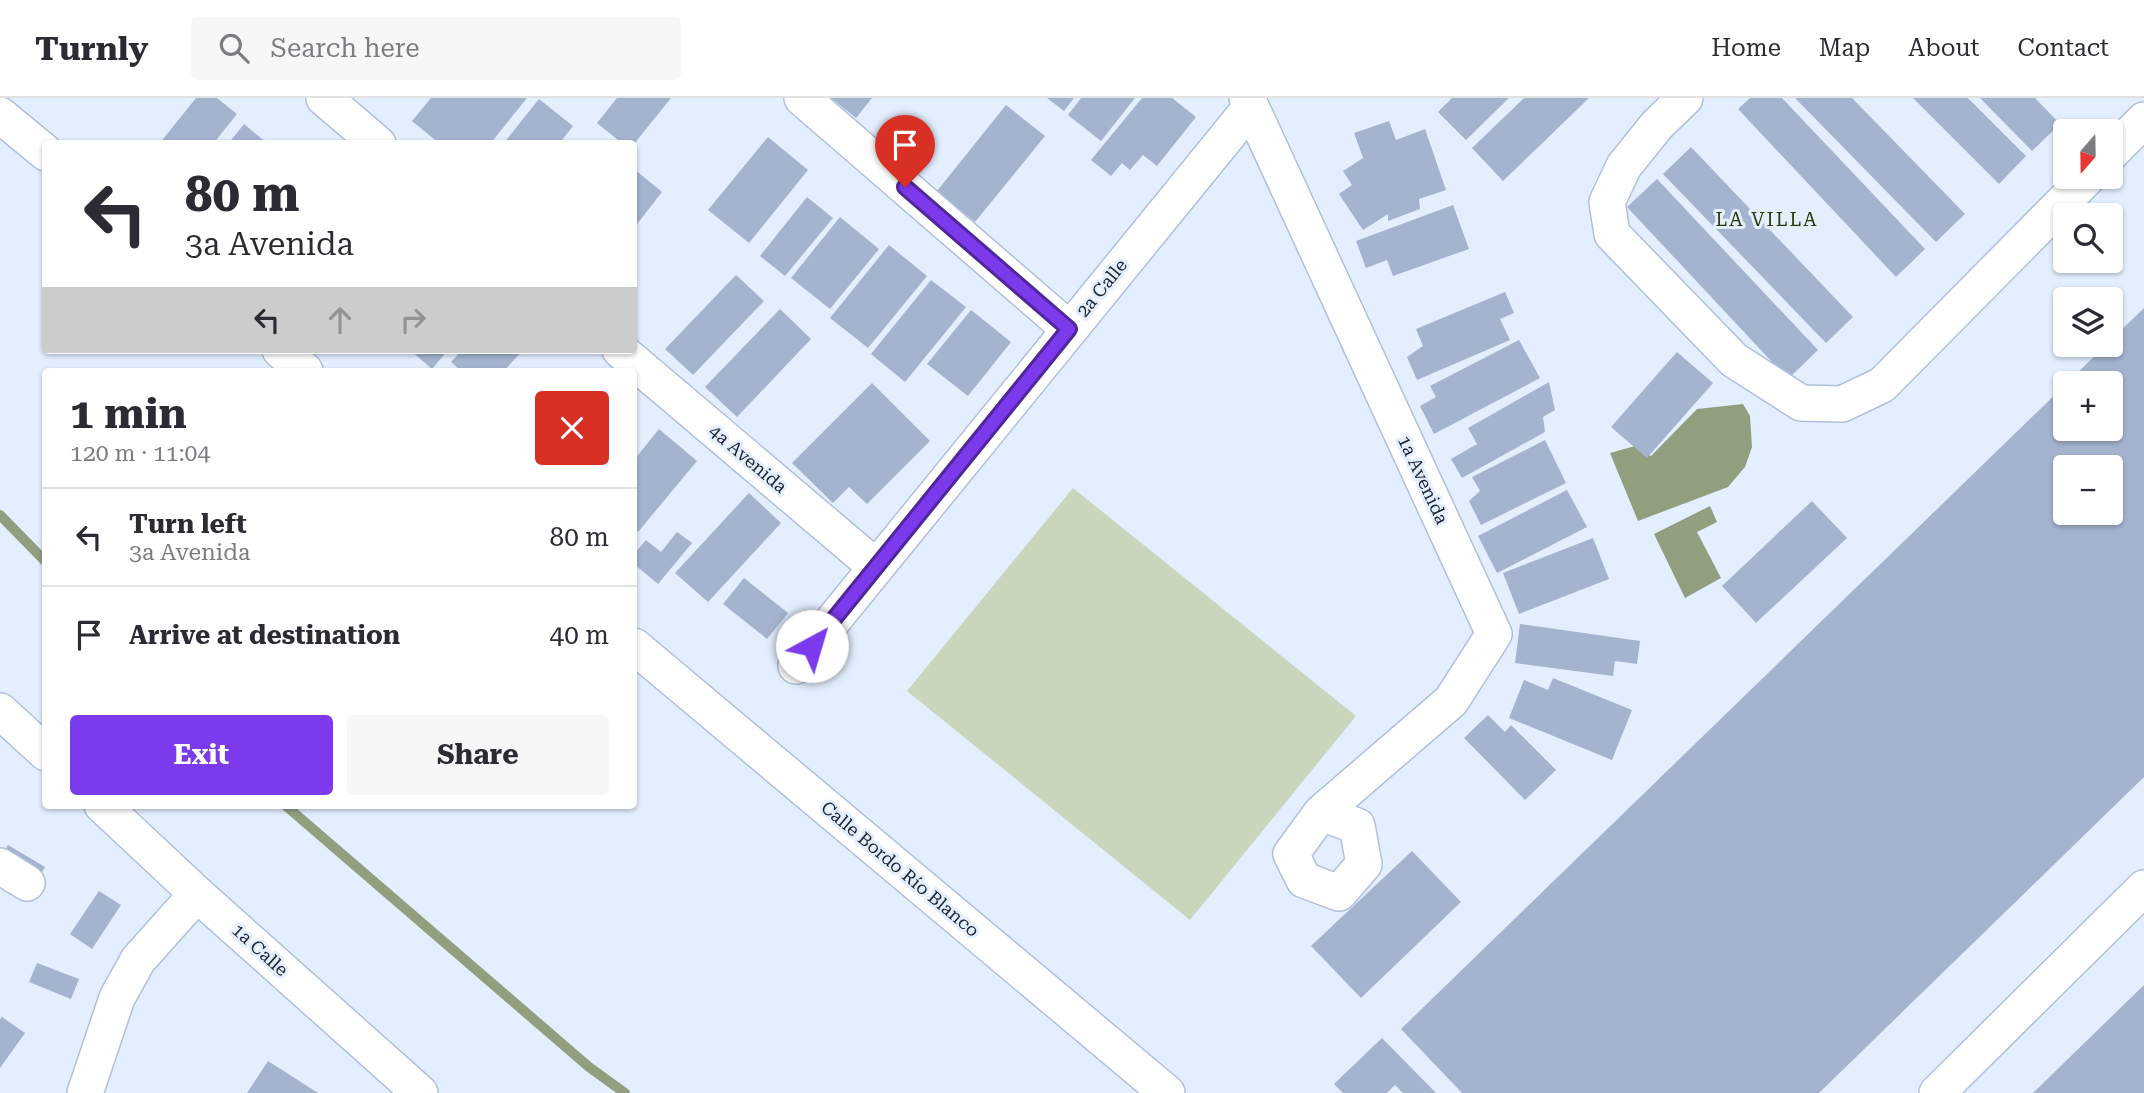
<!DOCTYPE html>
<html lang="en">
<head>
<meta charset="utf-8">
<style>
	:root { --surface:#fff; --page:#f7f7f7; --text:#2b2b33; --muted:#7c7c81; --line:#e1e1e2; --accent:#7c3aed }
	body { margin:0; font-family:"Roboto Serif",serif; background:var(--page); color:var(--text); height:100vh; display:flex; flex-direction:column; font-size:26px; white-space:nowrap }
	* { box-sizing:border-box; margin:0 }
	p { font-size:23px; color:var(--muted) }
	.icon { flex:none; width:38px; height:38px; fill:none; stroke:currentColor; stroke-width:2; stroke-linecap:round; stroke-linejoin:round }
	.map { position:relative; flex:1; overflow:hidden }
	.details { position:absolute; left:42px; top:270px; width:595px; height:441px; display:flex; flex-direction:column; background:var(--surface); border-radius:7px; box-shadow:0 2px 5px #0004 }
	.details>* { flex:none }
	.hud { position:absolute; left:42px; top:42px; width:595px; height:214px; border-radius:7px; box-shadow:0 2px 5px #0004; background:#fff; color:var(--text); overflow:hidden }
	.needle { width:46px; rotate:200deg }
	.tools { position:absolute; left:2053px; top:21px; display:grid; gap:14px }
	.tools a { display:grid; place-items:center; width:70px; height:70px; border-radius:7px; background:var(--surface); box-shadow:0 2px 5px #0004; font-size:35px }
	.pin { position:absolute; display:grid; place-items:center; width:60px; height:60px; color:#fff; margin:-72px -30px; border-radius:50% 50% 50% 0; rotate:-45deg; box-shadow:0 0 7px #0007 }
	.pin .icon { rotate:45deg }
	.me { position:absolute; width:77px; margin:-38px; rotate:39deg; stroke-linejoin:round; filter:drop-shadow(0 0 5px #0008) }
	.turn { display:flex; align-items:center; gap:24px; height:147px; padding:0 28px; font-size:32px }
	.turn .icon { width:91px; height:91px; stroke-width:2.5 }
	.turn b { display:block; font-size:49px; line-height:60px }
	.lanes { display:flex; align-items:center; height:66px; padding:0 28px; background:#0003; justify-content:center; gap:35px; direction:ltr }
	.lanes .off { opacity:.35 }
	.round { display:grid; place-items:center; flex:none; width:74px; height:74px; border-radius:7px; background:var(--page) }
	.summary { display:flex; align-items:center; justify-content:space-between; height:119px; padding:0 28px }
	h1 { font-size:42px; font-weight:700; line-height:52px }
	.button { display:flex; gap:14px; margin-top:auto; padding:14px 28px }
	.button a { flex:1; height:80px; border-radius:7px; background:var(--accent); color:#fff; font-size:28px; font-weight:700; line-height:80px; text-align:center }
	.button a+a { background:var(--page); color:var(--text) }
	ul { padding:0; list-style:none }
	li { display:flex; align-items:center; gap:21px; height:98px; padding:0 28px; border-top:2px solid var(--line) }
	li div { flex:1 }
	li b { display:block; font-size:26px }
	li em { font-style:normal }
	header { display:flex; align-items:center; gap:42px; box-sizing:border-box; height:98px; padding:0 35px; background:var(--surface); border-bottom:2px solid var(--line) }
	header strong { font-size:33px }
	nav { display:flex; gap:38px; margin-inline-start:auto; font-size:24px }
	.search { width:490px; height:63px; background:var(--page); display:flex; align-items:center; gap:18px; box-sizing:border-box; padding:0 24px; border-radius:7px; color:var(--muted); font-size:26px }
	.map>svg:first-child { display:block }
</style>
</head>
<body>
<header>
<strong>Turnly</strong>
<div class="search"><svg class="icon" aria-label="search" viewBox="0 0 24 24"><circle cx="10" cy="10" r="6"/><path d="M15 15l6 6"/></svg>Search here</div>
<nav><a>Home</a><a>Map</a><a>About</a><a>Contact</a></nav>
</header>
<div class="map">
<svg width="2144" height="995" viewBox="0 0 2144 995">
	<rect width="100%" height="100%" fill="#e3eeff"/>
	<!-- green -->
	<polygon fill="#cad6bb" points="1073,390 1356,618 1190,822 907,593"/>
	<!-- water -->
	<g fill="#919f7f">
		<polygon points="1743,306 1750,318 1752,349 1745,369 1728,389 1638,423 1610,355 1635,348 1651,358 1697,311"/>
		<polygon points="1710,408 1717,424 1697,434 1721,480 1685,500 1654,436"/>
	</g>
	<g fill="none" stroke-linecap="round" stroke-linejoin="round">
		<!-- stream -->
		<g stroke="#919f7f" stroke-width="10">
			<polyline points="0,417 46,464"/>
			<polyline points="285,707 589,969 625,995"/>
		</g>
	</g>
	<!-- building -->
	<g fill="#a4b4cf" fill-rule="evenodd">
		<polygon points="196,0 217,0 237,16 213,46 159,46"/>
		<polygon points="431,0 527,0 490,46 440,46 412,23"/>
		<polygon points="617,0 671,0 634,46 623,46 597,25"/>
		<polygon points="831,0 872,0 856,20"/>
		<polygon points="1047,0 1074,0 1064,13"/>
		<polygon points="1081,0 1135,0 1101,43 1068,17"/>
		<polygon points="1142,0 1172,0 1196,19 1157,68 1143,57 1130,72 1122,65 1111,78 1091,62"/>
		<polygon points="1452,0 1509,0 1466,42 1438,14"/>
		<polygon points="1524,0 1589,0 1503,83 1472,50"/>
		<polygon points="1750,0 1782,0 1925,151 1896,179 1738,11"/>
		<polygon points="1795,0 1852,0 1965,116 1936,144"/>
		<polygon points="1913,0 1968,0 2026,58 1999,86"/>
		<polygon points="1980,0 2035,0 2060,26 2032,53"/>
		<polygon points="539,1 573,28 559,46 503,46"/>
		<polygon points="1006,7 1045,38 975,124 937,93"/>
		<polygon points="1389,23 1396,42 1425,31 1446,92 1419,101 1420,111 1388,123 1388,116 1363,132 1339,96 1352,87 1343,73 1363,60 1354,35"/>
		<polygon points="244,26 268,46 228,46"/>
		<polygon points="768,39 808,72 749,145 708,112"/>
		<polygon points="1691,49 1853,219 1826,245 1663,76"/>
		<polygon points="634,71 662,94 634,130"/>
		<polygon points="1657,81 1818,252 1788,281 1627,109"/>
		<polygon points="807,99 833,120 785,178 760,158"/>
		<polygon points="1453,107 1469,151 1393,178 1387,162 1366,170 1356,143"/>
		<polygon points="840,119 879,151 830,211 791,180"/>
		<polygon points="889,147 927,178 868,250 830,220"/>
		<polygon points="736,177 764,203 693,277 665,251"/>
		<polygon points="931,182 966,209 905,284 871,256"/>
		<polygon points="1505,194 1514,215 1500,221 1510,242 1417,282 1407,259 1423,248 1416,231"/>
		<path d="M 2144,210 L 2144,679 L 1819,995 L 1462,995 L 1401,931 L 2065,287 L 2065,331 L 2110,331 L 2110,285 L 2067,285 L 2106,247 L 2110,247 L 2110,243 ZM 2065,369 L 2110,369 L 2110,415 L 2065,415 Z"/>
		<polygon points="780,211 811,241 737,319 705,289"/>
		<polygon points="971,212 1011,244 968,298 927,266"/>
		<polygon points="1519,242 1540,280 1434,336 1420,308 1436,299 1430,288"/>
		<polygon points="410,252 448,252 432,271"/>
		<polygon points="462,252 523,252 504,273 461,273 451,264"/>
		<polygon points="1677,254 1713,285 1647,360 1611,329"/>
		<polygon points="1549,284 1555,312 1543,319 1545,334 1462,380 1451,361 1477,346 1468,330"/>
		<polygon points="872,285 930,343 867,406 849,389 833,405 792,365"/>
		<polygon points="659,331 697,363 638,434 634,430 634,362"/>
		<polygon points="1545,342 1566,385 1481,427 1469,403 1480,393 1472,379"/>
		<polygon points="1567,392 1587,429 1497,475 1478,438"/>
		<polygon points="749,395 781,425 708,504 675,475"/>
		<polygon points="1812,403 1847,440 1756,525 1722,488"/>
		<polygon points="677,434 692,445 658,486 634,466 634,456 646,442 661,454"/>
		<polygon points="1593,440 1609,481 1519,516 1503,475"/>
		<polygon points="744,480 788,515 767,541 723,506"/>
		<polygon points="1520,526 1640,543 1637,566 1615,563 1613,578 1515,565"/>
		<polygon points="1553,580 1632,612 1612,662 1509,620 1524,582 1548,592"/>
		<polygon points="1488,617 1505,634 1511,627 1556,672 1525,702 1464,640"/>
		<polygon points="8,747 45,769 27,800 0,761"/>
		<polygon points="1412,753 1461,804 1361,900 1311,848"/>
		<polygon points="99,793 121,807 92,851 70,836"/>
		<polygon points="37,865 79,881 71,901 29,884"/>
		<polygon points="2144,887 2144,995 2033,995"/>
		<polygon points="2,919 25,935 0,970 0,921"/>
		<polygon points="1382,940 1436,995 1403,995 1395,987 1387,995 1343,995 1334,986"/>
		<polygon points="268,963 318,995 247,995"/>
	</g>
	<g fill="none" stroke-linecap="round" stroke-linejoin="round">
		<!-- minor casing -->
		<g stroke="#b0c0dc" stroke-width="38">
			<g id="minor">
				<polyline points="324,0 378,46"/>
				<polyline points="802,0 1069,231"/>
				<polyline points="1247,0 1494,536 1451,603 1321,715 1291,756 1304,782 1339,795 1364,766 1357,728 1321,715"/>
				<polyline points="1685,0 1657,27 1624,68 1607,104 1612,136 1734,262 1801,305 1842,306 1882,287 2088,79"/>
				<polyline points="0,17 46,55"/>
				<polyline points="2110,56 2144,22"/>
				<polyline points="280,252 305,273"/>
				<polyline points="620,252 876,469"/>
				<polyline points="634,548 1167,995"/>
				<polyline points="796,568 1251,9"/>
				<polyline points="0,613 46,655"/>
				<polyline points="102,707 197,796 420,995"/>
				<polyline points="0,768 27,785"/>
				<polyline points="85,995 117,900 138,862 197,796"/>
				<polyline points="1937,995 2144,790"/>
			</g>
		</g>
		<!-- minor -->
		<use href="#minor" stroke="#fff" stroke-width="35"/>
	</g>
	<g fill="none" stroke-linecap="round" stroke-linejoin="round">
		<!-- route casing -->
		<g stroke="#51269a" stroke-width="18">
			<polyline id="route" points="812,548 1069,231 905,89"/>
		</g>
		<!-- route -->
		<use href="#route" stroke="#7c3aed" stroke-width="12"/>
	</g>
	<g text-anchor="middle" stroke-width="6" stroke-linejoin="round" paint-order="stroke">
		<!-- street labels -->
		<g font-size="18" fill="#1e242e" stroke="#e3eeff">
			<text transform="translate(1102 190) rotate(-51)" y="6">2a Calle</text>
			<text transform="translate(748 361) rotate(40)" y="6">4a Avenida</text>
			<text transform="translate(1423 382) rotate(65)" y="6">1a Avenida</text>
			<text transform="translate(900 771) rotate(40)" y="6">Calle Bordo Río Blanco</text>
			<text transform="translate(260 852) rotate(42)" y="6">1a Calle</text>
		</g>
		<!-- neighbourhood labels -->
		<g font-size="19" letter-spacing="2" fill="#2a3d06" stroke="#e3eeff">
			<text x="1767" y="128">LA VILLA</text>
		</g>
	</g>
</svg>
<div class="tools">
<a><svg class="needle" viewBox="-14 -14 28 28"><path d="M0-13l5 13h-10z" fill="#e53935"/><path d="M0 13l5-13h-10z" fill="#7c7c81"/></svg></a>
<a><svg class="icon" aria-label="search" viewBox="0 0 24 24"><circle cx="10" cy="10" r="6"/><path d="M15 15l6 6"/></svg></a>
<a><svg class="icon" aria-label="layers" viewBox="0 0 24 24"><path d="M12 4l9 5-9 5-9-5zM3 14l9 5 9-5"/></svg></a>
<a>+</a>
<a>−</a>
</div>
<div class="pin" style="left:905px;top:89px;background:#d93025"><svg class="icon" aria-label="arrive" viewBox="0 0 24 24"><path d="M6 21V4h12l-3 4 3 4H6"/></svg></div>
<svg class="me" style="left:812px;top:548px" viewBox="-20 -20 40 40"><circle r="19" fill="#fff"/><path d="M0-13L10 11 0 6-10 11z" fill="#7c3aed"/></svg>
<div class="hud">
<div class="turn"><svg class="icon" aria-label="left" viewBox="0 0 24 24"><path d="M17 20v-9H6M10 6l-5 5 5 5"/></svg><div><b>80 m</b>3a Avenida</div></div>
<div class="lanes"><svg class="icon" aria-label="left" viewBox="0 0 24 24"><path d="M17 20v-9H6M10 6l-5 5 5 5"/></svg><svg class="icon off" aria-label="ahead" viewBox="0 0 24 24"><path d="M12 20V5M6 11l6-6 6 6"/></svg><svg class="icon off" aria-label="right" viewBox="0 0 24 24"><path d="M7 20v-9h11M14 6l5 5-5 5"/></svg></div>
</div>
<section class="details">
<div class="summary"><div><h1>1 min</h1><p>120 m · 11:04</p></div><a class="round" style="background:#d93025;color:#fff"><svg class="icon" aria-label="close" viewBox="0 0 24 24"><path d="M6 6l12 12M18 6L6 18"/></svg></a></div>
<ul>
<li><svg class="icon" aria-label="left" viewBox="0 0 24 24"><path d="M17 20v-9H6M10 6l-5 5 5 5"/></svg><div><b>Turn left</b><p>3a Avenida</p></div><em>80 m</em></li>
<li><svg class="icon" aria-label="arrive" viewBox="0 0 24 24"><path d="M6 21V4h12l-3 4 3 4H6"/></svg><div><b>Arrive at destination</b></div><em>40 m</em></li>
</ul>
<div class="button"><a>Exit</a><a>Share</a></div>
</section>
</div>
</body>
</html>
